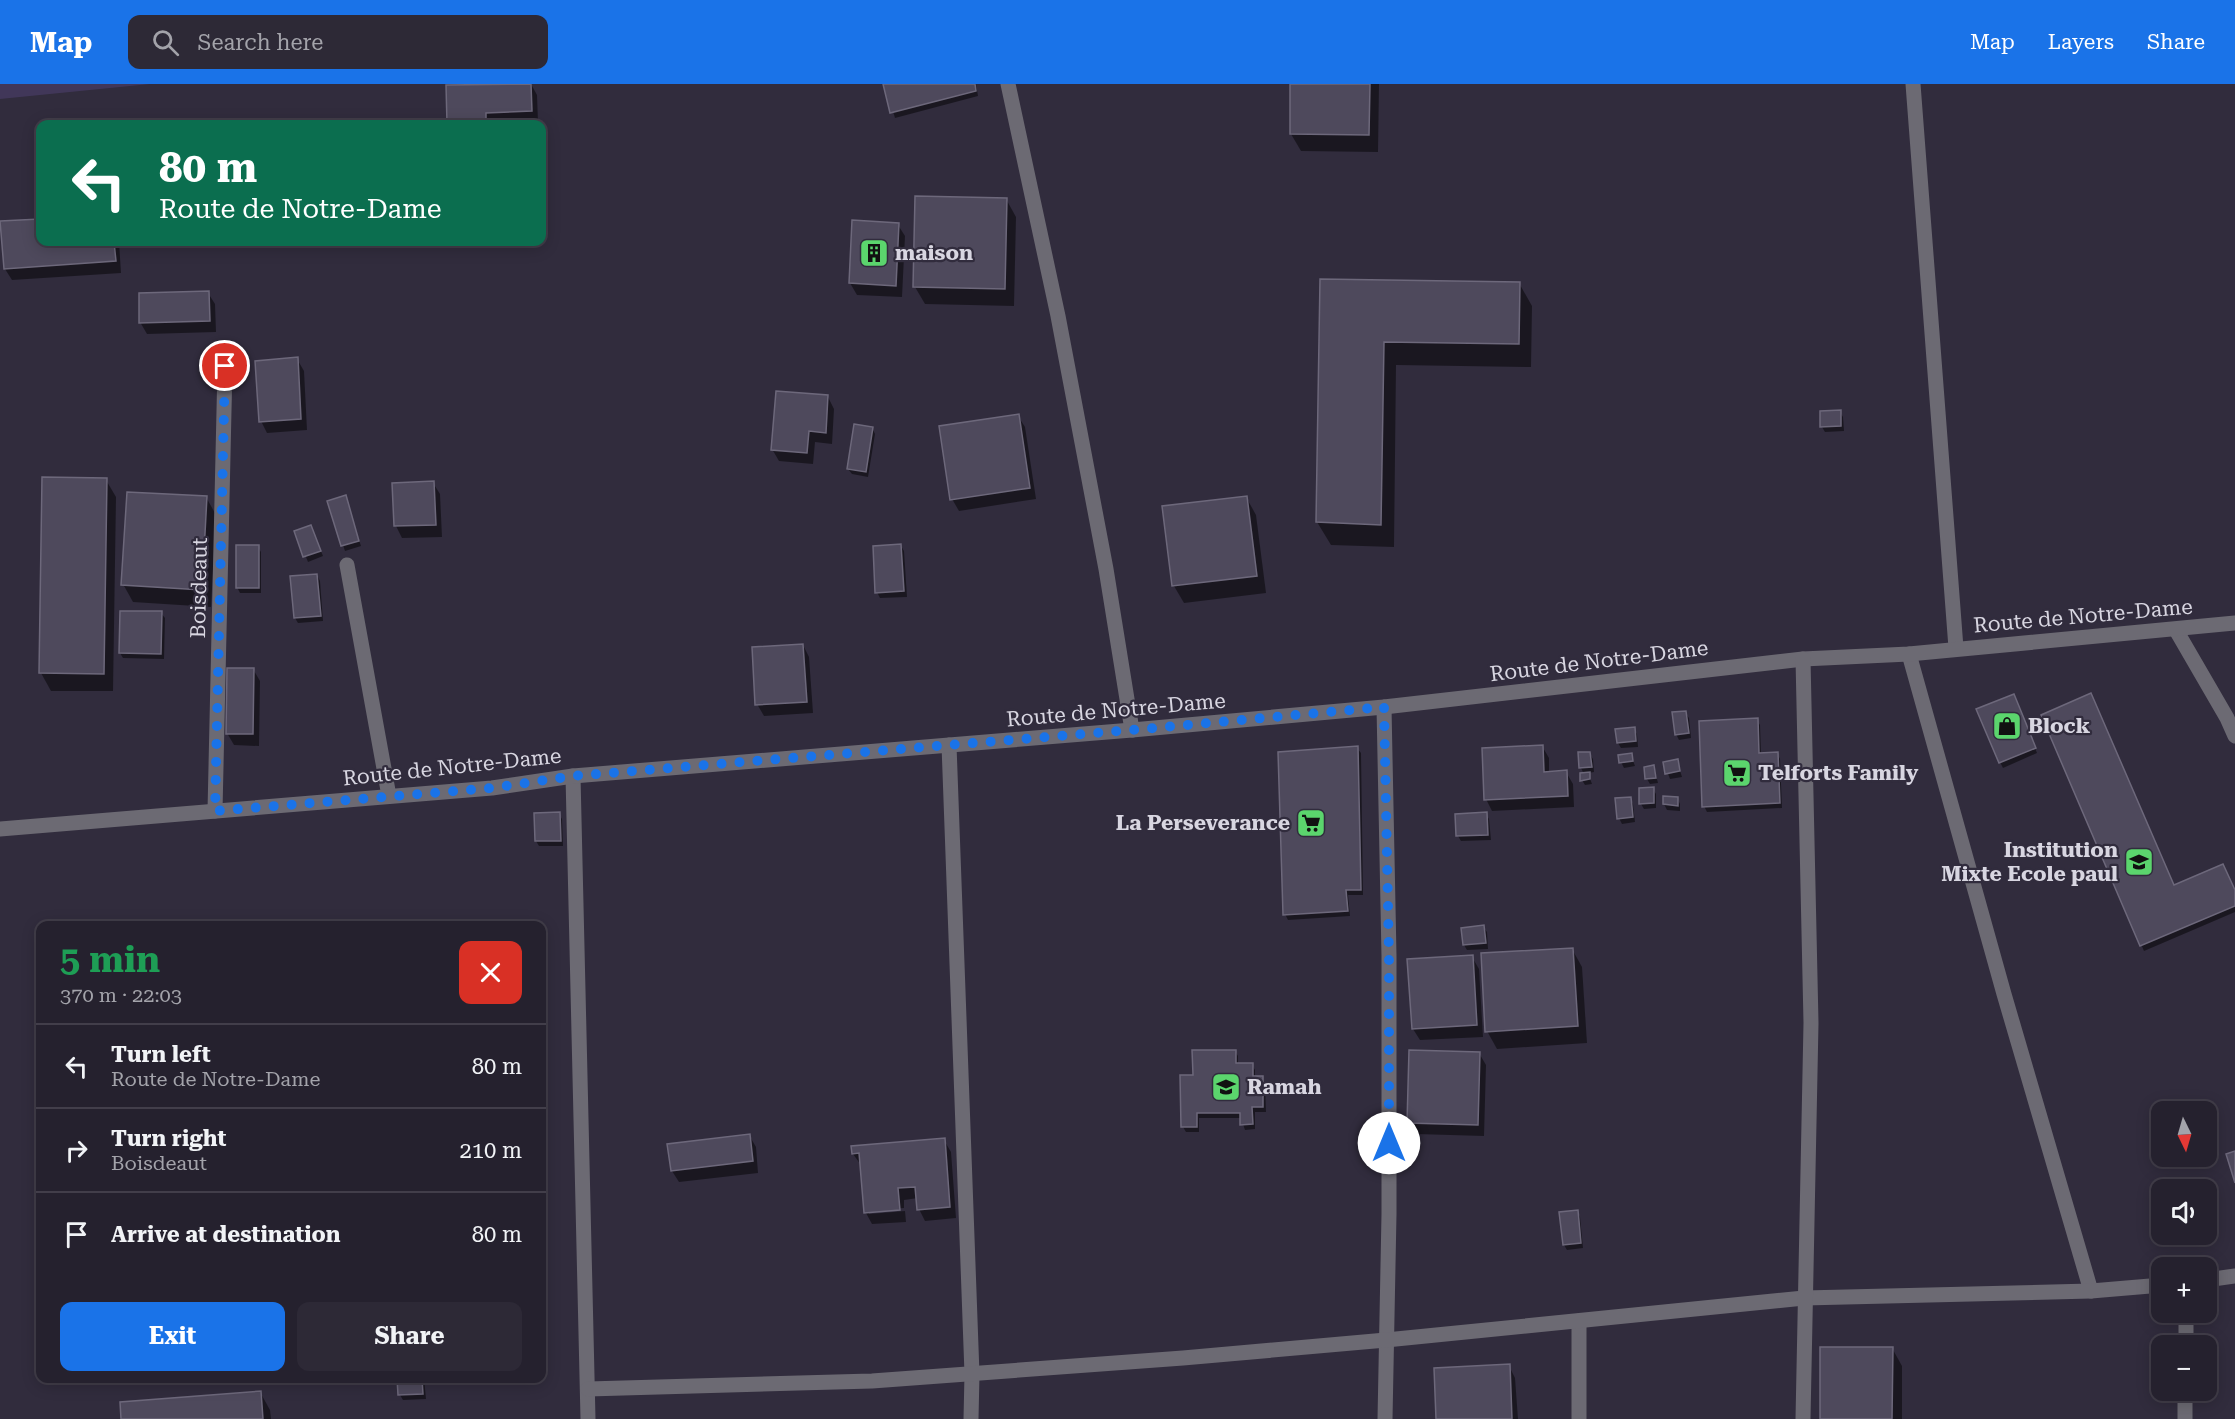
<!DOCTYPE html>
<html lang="en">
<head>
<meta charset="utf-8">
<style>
	:root { --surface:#25212e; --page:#2d2936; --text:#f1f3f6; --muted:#a3a3aa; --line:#423e4a; --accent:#1a73e8 }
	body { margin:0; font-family:"Roboto Serif",serif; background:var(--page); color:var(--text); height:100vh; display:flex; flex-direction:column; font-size:22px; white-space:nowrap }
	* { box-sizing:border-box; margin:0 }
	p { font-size:20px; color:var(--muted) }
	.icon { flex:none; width:33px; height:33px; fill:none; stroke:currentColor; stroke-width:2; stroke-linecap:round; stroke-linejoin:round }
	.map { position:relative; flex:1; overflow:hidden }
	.panel { position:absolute; left:36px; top:837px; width:510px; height:462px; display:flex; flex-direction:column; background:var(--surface); border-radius:12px; box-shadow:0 3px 15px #0003,0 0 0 2px var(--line) }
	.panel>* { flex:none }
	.banner { position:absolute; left:36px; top:36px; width:510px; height:126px; border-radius:12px; box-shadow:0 3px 15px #0003,0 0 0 2px var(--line); background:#0b6e4f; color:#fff; overflow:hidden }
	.needle { width:39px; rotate:175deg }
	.tools { position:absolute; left:2151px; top:1017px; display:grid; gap:12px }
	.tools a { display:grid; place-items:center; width:66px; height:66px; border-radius:12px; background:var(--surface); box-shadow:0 3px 15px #0003,0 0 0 2px var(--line); font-size:30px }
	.pin { position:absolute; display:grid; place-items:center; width:51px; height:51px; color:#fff; margin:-26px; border:3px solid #fff; border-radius:50%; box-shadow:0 2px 6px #0007 }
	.me { position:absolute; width:66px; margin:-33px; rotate:0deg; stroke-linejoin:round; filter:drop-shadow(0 0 4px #0008) }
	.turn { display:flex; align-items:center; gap:21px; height:126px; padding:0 24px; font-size:27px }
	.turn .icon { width:78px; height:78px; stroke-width:2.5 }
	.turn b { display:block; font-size:42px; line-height:51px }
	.round { display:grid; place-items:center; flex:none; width:63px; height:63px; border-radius:12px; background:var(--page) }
	.summary { display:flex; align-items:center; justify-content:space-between; height:102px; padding:0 24px }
	h1 { font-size:36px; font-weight:700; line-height:45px; color:#1e9e55 }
	.primary-button { display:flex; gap:12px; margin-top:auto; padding:12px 24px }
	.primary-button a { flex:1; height:69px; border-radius:12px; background:var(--accent); color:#fff; font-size:24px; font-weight:700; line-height:69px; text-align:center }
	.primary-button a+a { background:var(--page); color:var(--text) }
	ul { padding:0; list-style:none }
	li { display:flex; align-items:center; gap:18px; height:84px; padding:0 24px; border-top:2px solid var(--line) }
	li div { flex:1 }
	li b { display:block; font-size:22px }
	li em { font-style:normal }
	header { display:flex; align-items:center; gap:36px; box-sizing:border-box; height:84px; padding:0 30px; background:var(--accent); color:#fff }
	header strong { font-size:28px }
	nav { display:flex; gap:33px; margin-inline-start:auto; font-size:21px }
	.search { width:420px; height:54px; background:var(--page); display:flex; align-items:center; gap:15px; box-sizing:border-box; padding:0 21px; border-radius:12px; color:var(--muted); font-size:22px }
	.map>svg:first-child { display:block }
</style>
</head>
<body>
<header>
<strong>Map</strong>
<div class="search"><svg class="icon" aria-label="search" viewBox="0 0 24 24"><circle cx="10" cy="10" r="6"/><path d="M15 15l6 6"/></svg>Search here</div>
<nav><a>Map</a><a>Layers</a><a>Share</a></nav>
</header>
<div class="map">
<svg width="2235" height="1335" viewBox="0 0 2235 1335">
	<rect width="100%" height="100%" fill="#312c3d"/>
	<!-- green -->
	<polygon fill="#413759" points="0,0 150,0 0,15"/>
	<!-- shadow -->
	<g fill="#0007">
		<polygon points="531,0 537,11 538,38 448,40 447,2"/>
		<polygon points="885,0 976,0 978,12 895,34"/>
		<polygon points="1292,0 1379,0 1378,68 1301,67 1291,50"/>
		<polygon points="1006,115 1016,133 1014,222 925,220 915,203"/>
		<polygon points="40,136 40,158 119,158 121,189 12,196 5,185 2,139"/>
		<polygon points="898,141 905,152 902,213 857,211 850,199"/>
		<polygon points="1321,196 1519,199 1532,222 1531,283 1396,281 1394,463 1331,461 1317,438"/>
		<polygon points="208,209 215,220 216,248 147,250 140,238"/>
		<polygon points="297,275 304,287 307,346 267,349 261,337"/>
		<polygon points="828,313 834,325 832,360 815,358 813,380 779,377 772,365"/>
		<polygon points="1840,328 1843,333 1844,347 1825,348 1822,343"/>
		<polygon points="1018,332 1025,343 1036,415 959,427 952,415"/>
		<polygon points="872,344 875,350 868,393 852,390 848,385"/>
		<polygon points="106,396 116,413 113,607 51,607 41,589"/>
		<polygon points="433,399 440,410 442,453 402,454 396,442 394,400"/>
		<polygon points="206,413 216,431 211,523 133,518 123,500"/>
		<polygon points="345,413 361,462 345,467 329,418"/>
		<polygon points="1246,413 1256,431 1266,509 1184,519 1174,502 1164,423"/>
		<polygon points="311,443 323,472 308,478 296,448"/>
		<polygon points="901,462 904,467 907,513 880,514 877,508"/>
		<polygon points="258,463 261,468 261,509 240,509 237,503"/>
		<polygon points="317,491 320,497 323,537 298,539 295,534"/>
		<polygon points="161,529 165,534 164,575 123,574 120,569"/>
		<polygon points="803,561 809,573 813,629 764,632 757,620"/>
		<polygon points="253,585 260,597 259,662 234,661 227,649"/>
		<polygon points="2016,617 2037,669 2003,684 2000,678"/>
		<polygon points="1685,629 1689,634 1691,654 1679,656 1676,650"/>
		<polygon points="2043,632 2174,803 2235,808 2235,828 2144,867"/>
		<polygon points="1757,636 1760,641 1761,670 1777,669 1780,675 1782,724 1707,728 1704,722"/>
		<polygon points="1634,645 1637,650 1638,663 1621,664 1618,659"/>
		<polygon points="1542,662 1549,674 1549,689 1566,688 1573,700 1574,723 1492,727 1486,715"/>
		<polygon points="1357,664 1361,669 1363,811 1348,811 1350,832 1288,836 1285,830"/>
		<polygon points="1589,669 1593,675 1594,688 1588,689 1592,700 1585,701 1582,696 1584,690 1581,684"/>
		<polygon points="1631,671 1635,682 1624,684 1621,678"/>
		<polygon points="1677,677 1682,693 1670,695 1664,679"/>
		<polygon points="1654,683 1658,699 1650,700 1647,695"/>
		<polygon points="1653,705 1656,710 1656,724 1644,725 1641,720"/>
		<polygon points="1677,714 1680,720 1680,727 1667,726 1664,720"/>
		<polygon points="1630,715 1633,720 1635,738 1622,740 1619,734"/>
		<polygon points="559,730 562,735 563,762 539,762 536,757"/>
		<polygon points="1486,730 1489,735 1491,756 1461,757 1458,752 1456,731"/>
		<polygon points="1483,843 1487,848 1488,865 1467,866 1464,861 1463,845"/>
		<polygon points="1572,865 1582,883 1587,959 1497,965 1487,947"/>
		<polygon points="1472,873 1479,885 1483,953 1420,956 1413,945"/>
		<polygon points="1235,967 1238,972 1238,981 1252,981 1255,986 1255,993 1262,993 1265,999 1266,1028 1255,1028 1255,1045 1245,1046 1241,1034 1199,1034 1199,1048 1186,1048 1183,1043 1194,992"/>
		<polygon points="1479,969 1486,981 1484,1052 1416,1050 1409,1038"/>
		<polygon points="749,1051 756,1063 758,1089 679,1098 672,1087"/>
		<polygon points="944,1056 951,1068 956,1134 925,1137 919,1125 918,1114 904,1116 904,1124 869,1127 869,1130 905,1127 906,1138 872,1140 866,1129 861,1081 853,1070"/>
		<polygon points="1577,1127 1580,1133 1583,1164 1567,1166 1564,1161"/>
		<polygon points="1892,1264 1902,1282 1902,1335 1821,1335"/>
		<polygon points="1509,1282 1515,1294 1518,1335 1438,1335"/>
		<polygon points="399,1294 424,1294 426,1315 403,1316 400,1311"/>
		<polygon points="260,1308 270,1326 271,1335 123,1335"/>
	</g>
	<!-- building -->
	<g fill="#4e495c" stroke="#6d687b" stroke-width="1.5">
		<polygon points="531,0 532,27 486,29 486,40 447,40 446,1"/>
		<polygon points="883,0 975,0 976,7 890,29"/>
		<polygon points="1290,0 1370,0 1369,51 1290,50"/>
		<polygon points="915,112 1007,114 1005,205 913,203"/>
		<polygon points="40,135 40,158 114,158 116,177 4,185 0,137"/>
		<polygon points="852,136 899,139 896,202 849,199"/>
		<polygon points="1320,195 1520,198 1519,260 1384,258 1381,441 1316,438"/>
		<polygon points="209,207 210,237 139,239 139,209"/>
		<polygon points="298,273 301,335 259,338 255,277"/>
		<polygon points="776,307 828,311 826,349 809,347 807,369 771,366"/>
		<polygon points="1841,326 1841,342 1820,343 1820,327"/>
		<polygon points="1019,330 1030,404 950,416 939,342"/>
		<polygon points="854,340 873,343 866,388 847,385"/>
		<polygon points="42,393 107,394 104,590 39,589"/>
		<polygon points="434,397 436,441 394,442 392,399"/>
		<polygon points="127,408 207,412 202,506 121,501"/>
		<polygon points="346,411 359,457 341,462 327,417"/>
		<polygon points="1247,412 1257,492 1172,502 1162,422"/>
		<polygon points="311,441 321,467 303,473 294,447"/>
		<polygon points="901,460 904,507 875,509 873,462"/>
		<rect x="236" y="461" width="23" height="43"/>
		<polygon points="317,490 321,532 294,534 290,492"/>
		<polygon points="120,527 162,527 161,570 119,569"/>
		<polygon points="803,560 807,618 755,621 752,563"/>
		<polygon points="227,584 254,584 253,650 226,650"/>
		<polygon points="2091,609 2174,801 2223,780 2235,806 2235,822 2140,862 2041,631"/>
		<polygon points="2014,610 2036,664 1999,679 1976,625"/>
		<polygon points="1686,627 1689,649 1675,651 1672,628"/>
		<polygon points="1758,634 1759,669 1778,668 1780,719 1702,723 1699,637"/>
		<polygon points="1635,643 1636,657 1617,659 1615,645"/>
		<polygon points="1543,661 1544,688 1567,686 1568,712 1484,716 1482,664"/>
		<polygon points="1358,662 1361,806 1346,806 1348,827 1283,831 1278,668"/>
		<polygon points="1578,668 1590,668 1592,683 1579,684"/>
		<polygon points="1632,669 1633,677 1619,679 1618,671"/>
		<polygon points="1678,675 1680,687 1665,690 1663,678"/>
		<polygon points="1654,681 1656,694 1645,695 1644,683"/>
		<polygon points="1590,688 1590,695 1580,697 1580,689"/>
		<polygon points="1654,703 1654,719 1639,720 1639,704"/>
		<polygon points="1663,712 1678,713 1678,722 1663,720"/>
		<polygon points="1631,713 1633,733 1617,735 1615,714"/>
		<polygon points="560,728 561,757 535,757 534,729"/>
		<polygon points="1487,728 1488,751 1456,752 1455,730"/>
		<polygon points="1484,841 1486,859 1463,861 1461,844"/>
		<polygon points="1573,864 1578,942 1485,948 1481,869"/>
		<polygon points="1473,871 1477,941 1412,945 1407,875"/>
		<polygon points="1192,966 1236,966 1236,979 1253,979 1253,992 1263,992 1263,1023 1252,1023 1253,1040 1240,1041 1240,1029 1197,1029 1197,1043 1181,1043 1180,991 1193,991"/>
		<polygon points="1409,966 1480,968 1478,1041 1407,1039"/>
		<polygon points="750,1050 753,1077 671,1087 667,1060"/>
		<polygon points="945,1054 950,1123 917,1126 915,1103 898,1104 900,1126 864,1129 859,1069 852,1070 851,1062"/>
		<polygon points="2235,1067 2235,1099 2226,1070"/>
		<polygon points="1578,1126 1581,1159 1563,1161 1559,1128"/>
		<polygon points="1820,1263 1893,1263 1892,1335 1820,1335"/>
		<polygon points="1510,1280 1512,1335 1436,1335 1434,1284"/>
		<polygon points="397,1294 422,1294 423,1310 398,1311"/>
		<polygon points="261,1307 263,1335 121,1335 120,1318"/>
	</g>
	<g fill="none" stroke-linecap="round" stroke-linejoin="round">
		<!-- minor -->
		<g stroke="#6c6a73" stroke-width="15">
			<polyline points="1008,0 1058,232 1106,485 1132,646"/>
			<polyline points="1913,0 1956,564"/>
			<polyline points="347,481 389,712"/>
			<polyline points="2176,546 2227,634 2235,652"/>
			<polyline points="1909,570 2004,910 2091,1207"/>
			<polyline points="1384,623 1389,872 1389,1130 1385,1335"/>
			<polyline points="949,661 972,1290 971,1335"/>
			<polyline points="573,692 588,1335"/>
			<polyline points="215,727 225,282"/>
			<polyline points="0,745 492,704 573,692 1132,646 1384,623 1803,575 1909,570 2235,539"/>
			<polyline points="2206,1196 2235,1192"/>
			<polyline points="1579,1237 1579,1335"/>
			<polyline points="2186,1262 2186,1228"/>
			<polyline points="588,1305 872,1297 1183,1274 1386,1256 1804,1214 2091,1207 2162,1201"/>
			<polyline points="1803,1335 1811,939 1803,575"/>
			<polyline points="2185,1335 2185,1306"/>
		</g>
	</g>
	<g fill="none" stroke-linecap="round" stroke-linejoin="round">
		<!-- route -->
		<polyline stroke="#1a73e8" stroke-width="10" stroke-dasharray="0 18" points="225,282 215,727 492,704 573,692 1132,646 1384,623 1389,872 1389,1059"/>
	</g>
	<!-- icons -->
	<defs>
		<g id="building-square" transform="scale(1.5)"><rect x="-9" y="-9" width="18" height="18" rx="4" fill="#5bd56d" stroke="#312c3d"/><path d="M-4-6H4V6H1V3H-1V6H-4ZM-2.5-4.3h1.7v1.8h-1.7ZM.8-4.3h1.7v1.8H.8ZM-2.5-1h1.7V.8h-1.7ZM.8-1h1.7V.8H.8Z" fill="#111"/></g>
		<g id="shop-square" transform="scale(1.5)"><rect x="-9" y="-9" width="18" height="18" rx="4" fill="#5bd56d" stroke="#312c3d"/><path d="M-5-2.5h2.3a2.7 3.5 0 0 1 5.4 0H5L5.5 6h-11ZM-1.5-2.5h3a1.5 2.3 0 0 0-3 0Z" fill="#111"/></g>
		<g id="supermarket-square" transform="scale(1.5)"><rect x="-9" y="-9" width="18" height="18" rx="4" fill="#5bd56d" stroke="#312c3d"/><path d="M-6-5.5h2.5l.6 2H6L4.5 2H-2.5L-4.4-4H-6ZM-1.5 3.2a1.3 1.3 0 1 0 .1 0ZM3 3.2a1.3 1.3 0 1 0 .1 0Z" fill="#111"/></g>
		<g id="school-square" transform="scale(1.5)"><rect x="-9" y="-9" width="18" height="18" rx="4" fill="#5bd56d" stroke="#312c3d"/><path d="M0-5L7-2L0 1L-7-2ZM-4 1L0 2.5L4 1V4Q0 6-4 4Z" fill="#111"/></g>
	</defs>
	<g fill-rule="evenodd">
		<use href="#building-square" x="874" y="169"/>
		<use href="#shop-square" x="2007" y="642"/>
		<use href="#supermarket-square" x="1737" y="689"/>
		<use href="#supermarket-square" x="1311" y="739"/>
		<use href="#school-square" x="2139" y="778"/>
		<use href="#school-square" x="1226" y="1003"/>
	</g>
	<g text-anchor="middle" stroke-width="4.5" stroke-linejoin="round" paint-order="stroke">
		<!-- poi labels -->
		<g font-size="21" font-weight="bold" fill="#d8d6e1" stroke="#312c3d" text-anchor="start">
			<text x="895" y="176">maison</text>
			<text x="2028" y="649">Block</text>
			<text x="1758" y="696">Telforts Family</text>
			<text x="1290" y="746" text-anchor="end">La Perseverance</text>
			<text x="2118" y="773" text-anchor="end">Institution<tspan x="2118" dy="24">Mixte Ecole paul</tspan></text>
			<text x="1247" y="1010">Ramah</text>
		</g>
		<!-- street labels -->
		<g font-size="21" fill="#d8d6e1" stroke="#312c3d">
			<text transform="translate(199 504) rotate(-89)" y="7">Boisdeaut</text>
			<text transform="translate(2083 532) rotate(-5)" y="7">Route de Notre-Dame</text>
			<text transform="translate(1599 577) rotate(-7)" y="7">Route de Notre-Dame</text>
			<text transform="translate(1116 626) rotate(-5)" y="7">Route de Notre-Dame</text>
			<text transform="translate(452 683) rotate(-6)" y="7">Route de Notre-Dame</text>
		</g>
	</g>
</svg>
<div class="tools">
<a><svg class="needle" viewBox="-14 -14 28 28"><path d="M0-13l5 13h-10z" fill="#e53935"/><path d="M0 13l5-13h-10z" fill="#a3a3aa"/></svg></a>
<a><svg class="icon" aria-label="sound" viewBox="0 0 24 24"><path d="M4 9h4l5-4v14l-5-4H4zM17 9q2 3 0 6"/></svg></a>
<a>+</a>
<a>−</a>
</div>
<div class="pin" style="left:225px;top:282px;background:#d93025"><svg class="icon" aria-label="arrive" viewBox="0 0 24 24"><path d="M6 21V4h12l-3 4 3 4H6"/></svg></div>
<svg class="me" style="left:1389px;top:1059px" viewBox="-20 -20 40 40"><circle r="19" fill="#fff"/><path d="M0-13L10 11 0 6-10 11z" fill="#1a73e8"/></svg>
<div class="banner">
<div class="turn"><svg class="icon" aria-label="left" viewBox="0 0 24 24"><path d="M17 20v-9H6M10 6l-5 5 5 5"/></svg><div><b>80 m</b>Route de Notre-Dame</div></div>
</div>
<section class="panel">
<div class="summary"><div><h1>5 min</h1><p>370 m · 22:03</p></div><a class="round" style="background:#d93025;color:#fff"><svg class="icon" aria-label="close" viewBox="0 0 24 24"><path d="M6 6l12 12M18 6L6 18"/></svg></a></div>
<ul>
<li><svg class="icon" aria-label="left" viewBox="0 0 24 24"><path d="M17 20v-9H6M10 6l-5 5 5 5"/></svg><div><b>Turn left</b><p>Route de Notre-Dame</p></div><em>80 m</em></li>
<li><svg class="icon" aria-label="right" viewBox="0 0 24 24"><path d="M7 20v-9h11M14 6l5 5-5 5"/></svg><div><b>Turn right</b><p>Boisdeaut</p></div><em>210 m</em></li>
<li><svg class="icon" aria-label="arrive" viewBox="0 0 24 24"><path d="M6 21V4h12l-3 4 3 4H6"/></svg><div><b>Arrive at destination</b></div><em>80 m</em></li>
</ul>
<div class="primary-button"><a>Exit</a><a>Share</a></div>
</section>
</div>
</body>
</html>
